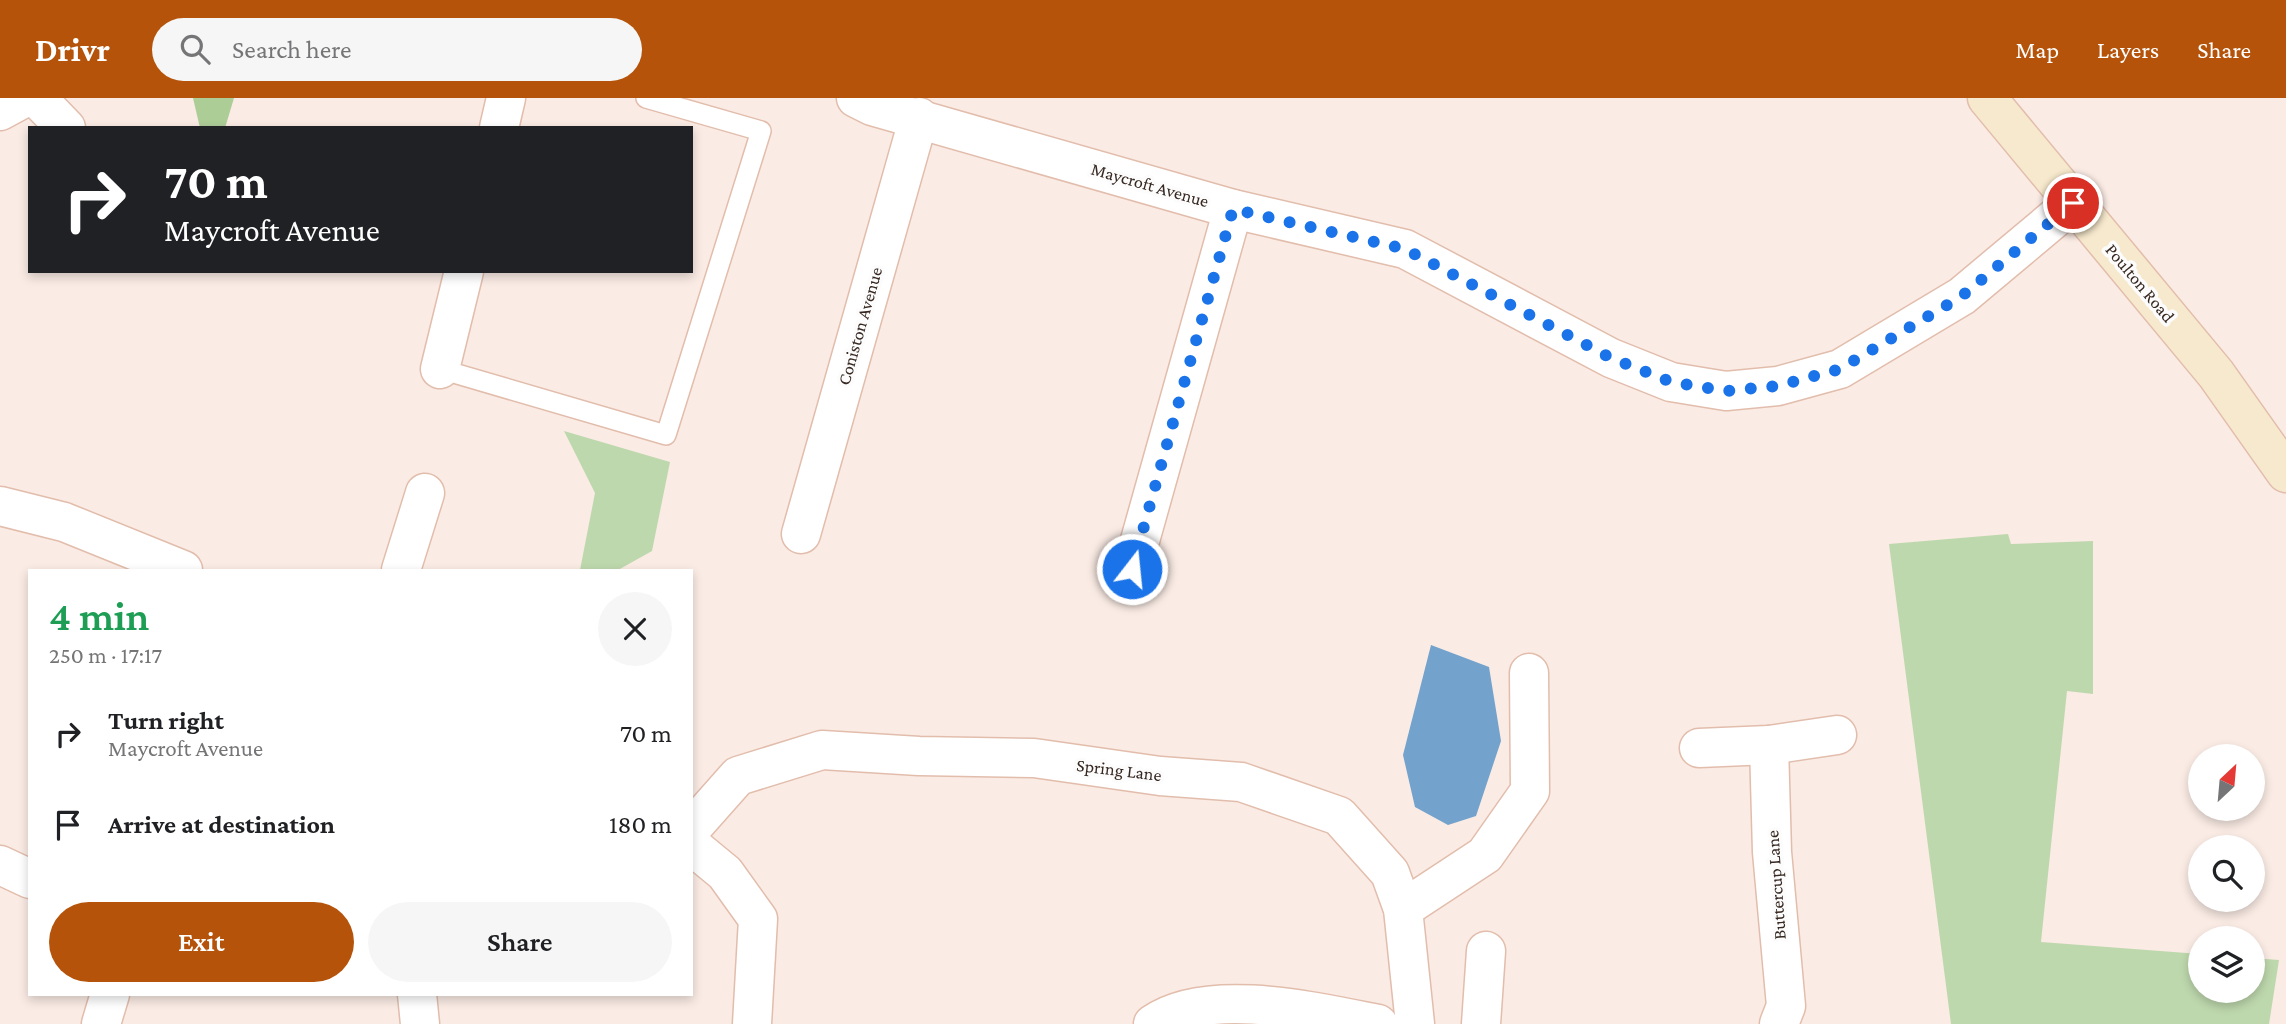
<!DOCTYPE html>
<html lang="en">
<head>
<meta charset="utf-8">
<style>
	:root { --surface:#fff; --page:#f6f6f6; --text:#202124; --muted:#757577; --accent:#b45309 }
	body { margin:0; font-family:"Crimson Pro",serif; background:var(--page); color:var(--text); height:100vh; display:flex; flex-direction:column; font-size:26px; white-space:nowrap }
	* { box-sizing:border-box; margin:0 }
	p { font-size:23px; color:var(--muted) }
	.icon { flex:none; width:38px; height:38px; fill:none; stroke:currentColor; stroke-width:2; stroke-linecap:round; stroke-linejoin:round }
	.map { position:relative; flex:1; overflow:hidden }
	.panel { position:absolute; left:28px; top:471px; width:665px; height:427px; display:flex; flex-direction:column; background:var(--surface); border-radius:0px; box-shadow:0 4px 10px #0003 }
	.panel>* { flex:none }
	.top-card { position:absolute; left:28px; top:28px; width:665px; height:147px; border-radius:0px; box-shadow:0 4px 10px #0003; background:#202124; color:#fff; overflow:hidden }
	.needle { width:46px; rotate:26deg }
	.tools { position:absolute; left:2188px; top:646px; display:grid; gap:14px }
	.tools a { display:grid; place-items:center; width:77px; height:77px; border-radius:50%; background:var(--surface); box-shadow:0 4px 10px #0003; font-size:35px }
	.pin { position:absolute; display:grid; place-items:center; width:60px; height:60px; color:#fff; margin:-30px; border:4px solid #fff; border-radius:50%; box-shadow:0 2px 7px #0007 }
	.me { position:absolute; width:77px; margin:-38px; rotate:16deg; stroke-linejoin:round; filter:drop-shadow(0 0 5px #0008) }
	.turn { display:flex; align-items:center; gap:24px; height:147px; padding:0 21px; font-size:32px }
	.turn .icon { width:91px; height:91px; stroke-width:2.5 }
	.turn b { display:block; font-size:49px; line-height:60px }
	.round { display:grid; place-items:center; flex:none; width:74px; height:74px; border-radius:37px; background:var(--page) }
	.headline { display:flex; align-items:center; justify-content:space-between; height:119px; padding:0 21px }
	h1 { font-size:42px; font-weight:600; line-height:52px; color:#1e9e55 }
	.cta { display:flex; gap:14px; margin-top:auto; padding:14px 21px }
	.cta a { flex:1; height:80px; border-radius:42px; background:var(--accent); color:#fff; font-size:28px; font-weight:600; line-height:80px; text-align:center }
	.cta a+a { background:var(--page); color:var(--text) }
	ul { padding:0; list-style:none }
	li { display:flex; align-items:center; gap:21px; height:91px; padding:0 21px }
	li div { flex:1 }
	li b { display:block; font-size:26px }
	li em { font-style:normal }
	header { display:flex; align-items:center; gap:42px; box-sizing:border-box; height:98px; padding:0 35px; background:var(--accent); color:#fff }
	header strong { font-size:33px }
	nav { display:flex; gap:38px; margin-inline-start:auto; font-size:24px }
	.search { width:490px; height:63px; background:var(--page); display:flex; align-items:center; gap:18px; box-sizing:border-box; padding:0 24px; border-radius:38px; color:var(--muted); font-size:26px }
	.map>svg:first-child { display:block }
</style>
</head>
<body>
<header>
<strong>Drivr</strong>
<div class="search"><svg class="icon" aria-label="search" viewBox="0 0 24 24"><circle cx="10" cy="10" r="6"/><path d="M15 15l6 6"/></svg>Search here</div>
<nav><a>Map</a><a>Layers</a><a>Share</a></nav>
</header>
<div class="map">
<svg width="2286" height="926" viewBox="0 0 2286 926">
	<rect width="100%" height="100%" fill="#faebe4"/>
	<!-- green -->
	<g fill="#bed8ad">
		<polygon points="564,333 670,364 652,453 618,472 580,472 595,395"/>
		<polygon points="2008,436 2011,446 2093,443 2093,596 2067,593 2041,844 2200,856 2200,892 2252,892 2252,860 2279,862 2269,926 1951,926 1889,446"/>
	</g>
	<!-- forest -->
	<polygon fill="#adcd97" points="193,0 234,0 225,30 200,30"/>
	<!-- water -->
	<polygon fill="#73a2cc" points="1431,547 1489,569 1501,643 1476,718 1448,727 1415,709 1403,657"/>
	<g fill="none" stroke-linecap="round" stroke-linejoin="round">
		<!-- service casing -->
		<g stroke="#e2bdac" stroke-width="22">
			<polyline id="service" points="440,271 666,337 761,33 646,0"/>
		</g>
		<!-- minor casing -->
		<g stroke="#e2bdac" stroke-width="41">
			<g id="minor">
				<polyline points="37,0 66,30"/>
				<polyline points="856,0 872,8 1233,111 1405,151 1611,260 1671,284 1726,293 1778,288 1840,271 1962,198 2073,105"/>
				<polyline points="0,13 24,0"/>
				<polyline points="499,30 506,0"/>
				<polyline points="440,271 464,173"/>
				<polyline points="0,408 64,424 183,472"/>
				<polyline points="801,436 919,19"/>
				<polyline points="1132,471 1233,111"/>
				<polyline points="401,472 425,395"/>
				<polyline points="1769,647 1772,754 1786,908 1779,926"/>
				<polyline points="1699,650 1769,647 1837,637"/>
				<polyline points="691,731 738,678 822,652 919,658 1034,660 1160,678 1241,684 1339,718 1390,775 1403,811 1415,926"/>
				<polyline points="691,747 725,775 758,821 752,926"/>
				<polyline points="0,767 30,781"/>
				<polyline points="1403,811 1485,757 1530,693 1529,575"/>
				<polyline points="417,896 420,926"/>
				<polyline points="101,926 110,896"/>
				<path d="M 1153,926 C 1207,888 1316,914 1378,926"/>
				<polyline points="1481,926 1486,853"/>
			</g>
		</g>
		<!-- secondary casing -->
		<g stroke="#e2bdac" stroke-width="41">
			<polyline id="secondary" points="1987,0 2216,276 2286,375"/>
		</g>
		<!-- service -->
		<use href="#service" stroke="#fff" stroke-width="19"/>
		<!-- minor -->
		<use href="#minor" stroke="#fff" stroke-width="38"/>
		<!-- secondary -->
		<use href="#secondary" stroke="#f7e9cd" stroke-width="38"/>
	</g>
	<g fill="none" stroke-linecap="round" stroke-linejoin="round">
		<!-- route -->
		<polyline stroke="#1a73e8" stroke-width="12" stroke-dasharray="0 21.6" points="1132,471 1233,111 1405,151 1611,260 1671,284 1726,293 1778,288 1840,271 1962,198 2073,105"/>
	</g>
	<g text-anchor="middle" stroke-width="7" stroke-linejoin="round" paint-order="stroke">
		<!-- street labels -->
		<g font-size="18" fill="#372922" stroke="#fcfcfc">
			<text transform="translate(1150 87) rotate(16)" y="6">Maycroft Avenue</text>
			<text transform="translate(2140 185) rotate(50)" y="6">Poulton Road</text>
			<text transform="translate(860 228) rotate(-74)" y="6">Coniston Avenue</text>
			<text transform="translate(1119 672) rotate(7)" y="6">Spring Lane</text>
			<text transform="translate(1776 787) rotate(-94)" y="6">Buttercup Lane</text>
		</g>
	</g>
</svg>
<div class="tools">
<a><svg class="needle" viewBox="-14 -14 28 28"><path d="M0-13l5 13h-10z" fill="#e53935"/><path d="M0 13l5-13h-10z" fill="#757577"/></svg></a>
<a><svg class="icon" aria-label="search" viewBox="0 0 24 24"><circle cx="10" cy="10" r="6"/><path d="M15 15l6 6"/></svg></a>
<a><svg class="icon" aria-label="layers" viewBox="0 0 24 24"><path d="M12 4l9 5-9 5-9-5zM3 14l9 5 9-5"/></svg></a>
</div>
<div class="pin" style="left:2073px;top:105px;background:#d93025"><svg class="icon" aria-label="arrive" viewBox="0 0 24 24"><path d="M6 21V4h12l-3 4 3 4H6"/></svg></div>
<svg class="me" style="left:1132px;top:471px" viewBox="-20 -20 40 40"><circle r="17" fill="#1a73e8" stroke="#fff" stroke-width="3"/><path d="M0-11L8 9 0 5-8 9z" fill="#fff"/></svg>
<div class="top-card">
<div class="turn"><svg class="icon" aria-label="right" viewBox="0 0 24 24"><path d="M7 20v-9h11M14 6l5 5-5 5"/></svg><div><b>70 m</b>Maycroft Avenue</div></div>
</div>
<section class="panel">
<div class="headline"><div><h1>4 min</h1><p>250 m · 17:17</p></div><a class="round"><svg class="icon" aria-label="close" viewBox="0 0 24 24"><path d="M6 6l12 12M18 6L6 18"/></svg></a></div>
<ul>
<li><svg class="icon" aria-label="right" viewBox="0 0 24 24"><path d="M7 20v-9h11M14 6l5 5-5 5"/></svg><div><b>Turn right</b><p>Maycroft Avenue</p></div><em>70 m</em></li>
<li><svg class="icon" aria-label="arrive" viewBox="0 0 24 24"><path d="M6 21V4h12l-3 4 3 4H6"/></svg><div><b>Arrive at destination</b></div><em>180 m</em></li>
</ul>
<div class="cta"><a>Exit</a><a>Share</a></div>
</section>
</div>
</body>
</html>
